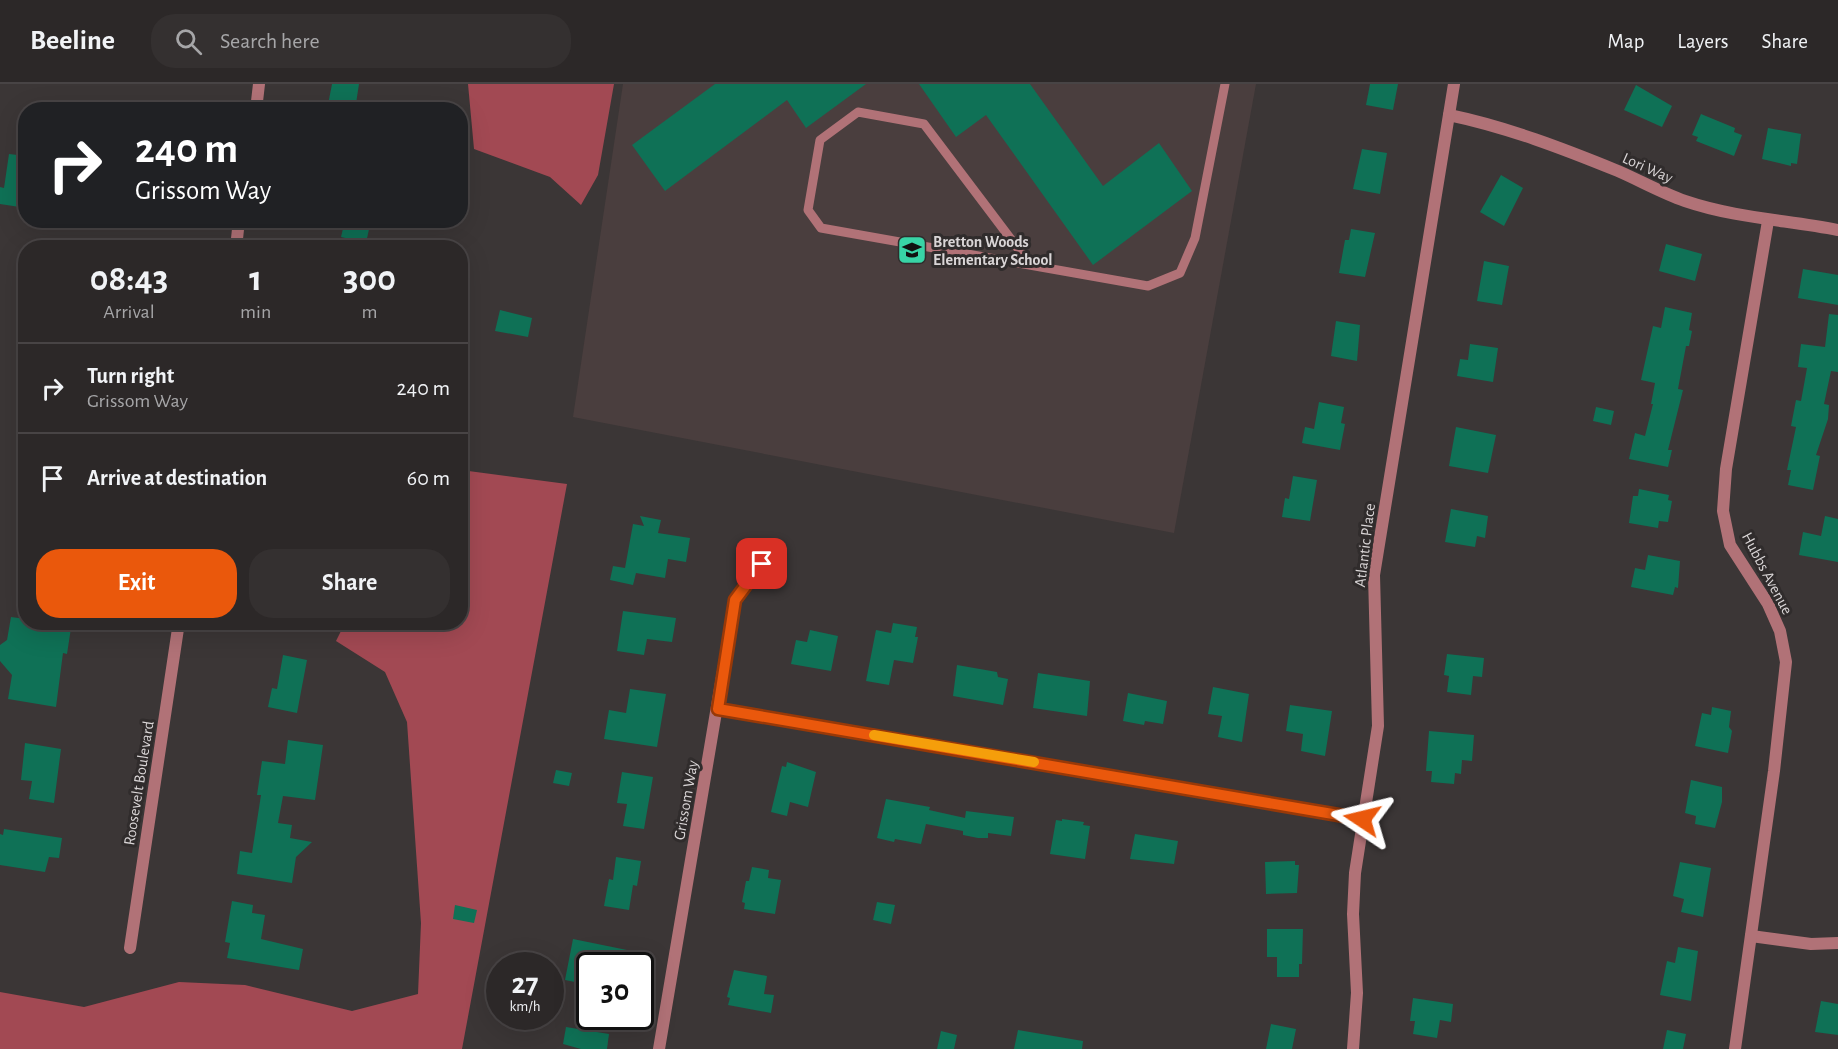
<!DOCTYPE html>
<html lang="en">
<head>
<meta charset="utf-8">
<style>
	:root { --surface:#2c2828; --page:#343030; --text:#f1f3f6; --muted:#a6a6a8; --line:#484445; --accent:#ea580c }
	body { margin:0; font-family:"Alegreya Sans",sans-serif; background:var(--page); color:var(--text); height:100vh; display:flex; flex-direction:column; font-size:22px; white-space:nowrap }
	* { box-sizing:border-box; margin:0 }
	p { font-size:20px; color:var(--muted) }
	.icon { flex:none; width:33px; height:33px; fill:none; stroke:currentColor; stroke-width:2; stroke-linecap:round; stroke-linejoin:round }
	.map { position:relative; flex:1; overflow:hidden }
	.side { position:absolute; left:18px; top:156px; width:450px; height:390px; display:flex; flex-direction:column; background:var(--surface); border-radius:24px; box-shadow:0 6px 24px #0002,0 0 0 2px var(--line) }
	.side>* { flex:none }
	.top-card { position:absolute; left:18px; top:18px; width:450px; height:126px; border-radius:24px; box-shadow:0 6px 24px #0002,0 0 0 2px var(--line); background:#202124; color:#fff; overflow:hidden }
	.speed { position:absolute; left:486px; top:868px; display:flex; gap:12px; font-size:30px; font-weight:700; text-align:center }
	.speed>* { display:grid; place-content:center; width:78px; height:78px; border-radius:50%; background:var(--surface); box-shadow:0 6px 24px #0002,0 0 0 2px var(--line); line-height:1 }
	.speed small { font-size:15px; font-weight:400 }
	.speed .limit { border:3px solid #111; border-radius:9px; background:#fff; color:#111 }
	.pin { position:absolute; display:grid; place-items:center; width:51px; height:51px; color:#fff; margin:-26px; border-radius:12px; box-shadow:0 3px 9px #0006 }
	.me { position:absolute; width:66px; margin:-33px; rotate:280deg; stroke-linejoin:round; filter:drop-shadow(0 0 4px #0008) }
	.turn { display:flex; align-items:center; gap:21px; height:126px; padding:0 18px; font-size:27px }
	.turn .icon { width:78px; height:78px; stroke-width:2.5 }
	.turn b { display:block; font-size:42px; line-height:51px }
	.eta { display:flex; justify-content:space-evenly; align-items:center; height:102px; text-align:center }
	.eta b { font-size:36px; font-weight:600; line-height:42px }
	.primary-button { display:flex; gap:12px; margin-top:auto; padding:12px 18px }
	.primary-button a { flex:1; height:69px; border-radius:24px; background:var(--accent); color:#fff; font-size:24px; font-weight:600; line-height:69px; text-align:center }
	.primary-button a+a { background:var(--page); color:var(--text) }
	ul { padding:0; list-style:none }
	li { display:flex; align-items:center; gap:18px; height:90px; padding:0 18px; border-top:2px solid var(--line) }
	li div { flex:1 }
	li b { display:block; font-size:22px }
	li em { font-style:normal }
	header { display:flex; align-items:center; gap:36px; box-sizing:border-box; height:84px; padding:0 30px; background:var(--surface); border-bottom:2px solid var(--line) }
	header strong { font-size:28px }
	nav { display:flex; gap:33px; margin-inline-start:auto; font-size:21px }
	.search { width:420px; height:54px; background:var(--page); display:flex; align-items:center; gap:15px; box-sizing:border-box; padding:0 21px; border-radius:24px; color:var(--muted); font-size:22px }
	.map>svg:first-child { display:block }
</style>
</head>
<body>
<header>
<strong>Beeline</strong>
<div class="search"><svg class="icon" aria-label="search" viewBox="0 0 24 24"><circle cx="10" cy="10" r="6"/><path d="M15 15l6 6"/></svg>Search here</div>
<nav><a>Map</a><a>Layers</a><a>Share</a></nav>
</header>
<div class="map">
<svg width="1838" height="965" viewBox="0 0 1838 965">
	<rect width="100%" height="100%" fill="#3b3636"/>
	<!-- built -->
	<polygon fill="#4a3e3e" points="623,0 1256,0 1174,449 573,333"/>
	<!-- forest -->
	<g fill="#a24953">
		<polygon points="468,0 614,0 598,91 581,121 550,93 474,65"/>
		<polygon points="461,386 567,400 462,965 0,965 0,908 84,923 179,898 245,901 352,927 418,910 421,839 407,638 385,588 336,557 345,539 460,538"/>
	</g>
	<!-- building -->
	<g fill="#0f7156">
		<polygon points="332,0 359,0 355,26 327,26"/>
		<polygon points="715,0 866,0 806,44 787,16 665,107 632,61"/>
		<polygon points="919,0 1030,0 1103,102 1159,59 1192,107 1093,181 986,31 956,53"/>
		<polygon points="1370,0 1398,0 1393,26 1366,21"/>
		<polygon points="1636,1 1672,22 1662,43 1624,26"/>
		<polygon points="1701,30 1735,44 1734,48 1742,51 1734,72 1696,57 1698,53 1692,51"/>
		<polygon points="1768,44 1801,50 1797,80 1791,79 1791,82 1762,75"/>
		<polygon points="1362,65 1387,69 1380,110 1353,105"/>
		<polygon points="9,70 26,72 26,124 0,120 0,103 4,104"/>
		<polygon points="1501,91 1523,104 1504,142 1480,128"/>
		<polygon points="345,136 371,136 366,159 341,153"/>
		<polygon points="1351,145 1375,149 1365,193 1339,189 1345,156 1349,156"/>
		<polygon points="1666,160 1702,170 1695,197 1659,187"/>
		<polygon points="1484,177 1509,182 1502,221 1477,217"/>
		<polygon points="1803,185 1838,191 1838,221 1798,214"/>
		<polygon points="1665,223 1692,229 1689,246 1692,247 1689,262 1686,262 1678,305 1683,306 1668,366 1672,366 1668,383 1629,375 1635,349 1645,352 1653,320 1651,320 1655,299 1641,296 1653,242 1661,244"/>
		<polygon points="500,226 532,234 528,253 495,247"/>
		<polygon points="1829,230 1838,231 1838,288 1831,287 1824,320 1829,321 1828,335 1816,371 1820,372 1813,406 1788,401 1791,386 1787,386 1796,343 1791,342 1796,316 1801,317 1807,284 1798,283 1801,260 1825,263"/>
		<polygon points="1336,237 1360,241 1357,277 1331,272"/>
		<polygon points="1470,260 1498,264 1493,298 1457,292 1460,275 1468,276"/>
		<polygon points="1319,318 1344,323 1341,339 1345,340 1340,366 1302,359 1305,343 1314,345"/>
		<polygon points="1596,323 1614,327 1611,341 1593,337"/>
		<polygon points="1456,343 1496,351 1488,389 1449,382"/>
		<polygon points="1293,392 1317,396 1310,437 1282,433 1285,414 1289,415"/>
		<polygon points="1639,405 1669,411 1668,416 1672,417 1668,438 1659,437 1658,444 1629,439 1633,412 1638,412"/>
		<polygon points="1451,425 1488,432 1485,454 1477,452 1475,463 1445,458"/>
		<polygon points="640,432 661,436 658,449 690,454 686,478 668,475 665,494 636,489 633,501 610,496 613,482 625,484 633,440 644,442"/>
		<polygon points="1825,432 1838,435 1838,478 1799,471 1803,448 1821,452"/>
		<polygon points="1648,471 1680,477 1678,504 1675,503 1673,511 1631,503 1635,484 1645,486"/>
		<polygon points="623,527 676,534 672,558 647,555 644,571 617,567"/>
		<polygon points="11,533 26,535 26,538 71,544 67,570 63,569 56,623 8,615 12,591 0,577 0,561 7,556"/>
		<polygon points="893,539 917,543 915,553 918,553 913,579 894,576 889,601 866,597 876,546 891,549"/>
		<polygon points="810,546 838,552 831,587 791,580 796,556 807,558"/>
		<polygon points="1447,570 1484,574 1482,593 1473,592 1471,611 1447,608 1449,592 1444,591"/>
		<polygon points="283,571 307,576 297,629 268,623 272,604 277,605"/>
		<polygon points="957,581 997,588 998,593 1008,595 1003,621 953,612"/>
		<polygon points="1038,589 1090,597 1087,632 1033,624"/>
		<polygon points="1213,603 1249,610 1242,658 1218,653 1222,632 1208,630"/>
		<polygon points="630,605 666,610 657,663 604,655 609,626 626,629"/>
		<polygon points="1128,609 1167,617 1163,640 1145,637 1144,641 1123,637"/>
		<polygon points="1290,621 1332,627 1325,672 1301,667 1303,650 1286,647"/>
		<polygon points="1712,623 1731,627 1729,643 1732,647 1728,669 1695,662 1702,629 1711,631"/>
		<polygon points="1429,647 1474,651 1472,677 1462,676 1461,690 1455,689 1454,700 1431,698 1432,687 1426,687"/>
		<polygon points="288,656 323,661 315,716 283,712 278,739 292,741 290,754 312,758 296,773 292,799 237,790 240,767 252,769 261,711 257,711 262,677 285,680"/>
		<polygon points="25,659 61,665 54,719 29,715 32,697 21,696"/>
		<polygon points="787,678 816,688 808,723 790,718 787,732 771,728 782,682 786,683"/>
		<polygon points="556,686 572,689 569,702 553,699"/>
		<polygon points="622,688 653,693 644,745 623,742 627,720 617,719"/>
		<polygon points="1691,696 1722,703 1722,718 1715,744 1695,740 1696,732 1685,729"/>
		<polygon points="886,715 930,723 929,726 965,734 966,727 1014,733 1011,752 988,749 988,754 978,754 963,751 963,747 926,740 921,760 895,755 894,758 877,754"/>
		<polygon points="1062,735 1084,738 1083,741 1090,742 1085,775 1050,770 1056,736 1062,737"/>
		<polygon points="4,745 62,754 59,774 49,773 45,788 0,781 0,750 3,751"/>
		<polygon points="1135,750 1178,757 1174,780 1130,775"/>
		<polygon points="616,773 641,777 637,802 633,801 629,826 604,822 609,795 613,796"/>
		<polygon points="1295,777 1295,781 1299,781 1297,809 1266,810 1265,778"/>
		<polygon points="1680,778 1711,784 1703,833 1681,828 1684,815 1673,812"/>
		<polygon points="752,783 769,786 768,794 781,796 775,830 744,825 745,819 742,818 746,797 749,797"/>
		<polygon points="232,817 253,821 252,829 265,831 261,855 303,865 299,886 227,874 230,859 225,858"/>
		<polygon points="877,818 895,821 891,840 873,836"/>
		<polygon points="455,821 477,826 474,839 453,835"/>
		<polygon points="1267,845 1303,845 1302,880 1299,880 1299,893 1277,893 1277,873 1267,873"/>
		<polygon points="573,855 627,866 624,882 590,882 590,901 565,896"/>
		<polygon points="1678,863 1698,867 1691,917 1660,911 1667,877 1675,879"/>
		<polygon points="734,886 767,892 764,910 774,911 771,929 728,921 730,914 727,913"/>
		<polygon points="1413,914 1453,920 1451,938 1440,936 1437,954 1413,950 1415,937 1410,937"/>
		<polygon points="1821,917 1838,920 1838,951 1815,948"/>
		<polygon points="1271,940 1296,945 1292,965 1266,965"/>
		<polygon points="566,943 609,950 607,965 581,965 563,960"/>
		<polygon points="1018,946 1083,957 1082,965 1014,965"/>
		<polygon points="1667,946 1686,950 1683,965 1663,965"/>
		<polygon points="941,947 957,951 954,965 937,965"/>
	</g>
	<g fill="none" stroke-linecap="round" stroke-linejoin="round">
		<!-- lane -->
		<polyline stroke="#b17277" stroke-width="9" points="1029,179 924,40 858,28 820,56 808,126 821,144 1148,202 1180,189 1195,154 1225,0"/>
		<!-- street -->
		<g stroke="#b17277" stroke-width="12">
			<polyline points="256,26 259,0"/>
			<path d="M 1449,31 C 1507,43 1564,65 1618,87 C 1641,97 1662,109 1685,117 C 1735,134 1787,136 1838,146"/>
			<polyline points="236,164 239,136"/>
			<polyline points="718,625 1362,735"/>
			<polyline points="1751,852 1811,860 1838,859"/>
			<polyline points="130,864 179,538"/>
			<polyline points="659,965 735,516 762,480"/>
			<polyline points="1353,965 1357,909 1353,830 1355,789 1378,642 1374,491 1454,0"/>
			<polyline points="1735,965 1774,687 1786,578 1780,547 1768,520 1730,461 1723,427 1726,385 1768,137"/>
		</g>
	</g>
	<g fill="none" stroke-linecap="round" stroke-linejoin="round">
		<!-- route casing -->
		<g stroke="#983908" stroke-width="15">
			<polyline id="route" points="762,480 735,516 718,625 1362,735"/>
		</g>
		<!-- route -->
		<use href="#route" stroke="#ea580c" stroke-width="10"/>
		<!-- slow -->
		<polyline stroke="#f59e0b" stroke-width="10" points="874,651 1034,678"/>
	</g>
	<!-- icons -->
	<defs>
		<g id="school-square" transform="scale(1.5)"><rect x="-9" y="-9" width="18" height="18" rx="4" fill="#38d4a6" stroke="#302c2c"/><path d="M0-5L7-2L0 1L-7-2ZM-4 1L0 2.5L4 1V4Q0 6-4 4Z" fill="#111"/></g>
	</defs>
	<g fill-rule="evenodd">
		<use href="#school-square" x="912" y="166"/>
	</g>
	<g text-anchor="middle" stroke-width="6" stroke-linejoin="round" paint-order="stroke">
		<!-- street labels -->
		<g font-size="16" fill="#d9d5d6" stroke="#302c2c">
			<text transform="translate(1648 83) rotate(24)" y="6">Lori Way</text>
			<text transform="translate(1364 461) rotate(-83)" y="6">Atlantic Place</text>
			<text transform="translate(1768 489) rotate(62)" y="6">Hubbs Avenue</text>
			<text transform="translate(138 699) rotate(-81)" y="6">Roosevelt Boulevard</text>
			<text transform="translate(685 716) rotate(-80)" y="6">Grissom Way</text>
		</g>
		<!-- poi labels -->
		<g font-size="16" font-weight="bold" fill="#d9d5d6" stroke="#302c2c" text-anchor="start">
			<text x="933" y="163">Bretton Woods<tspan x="933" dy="18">Elementary School</tspan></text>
		</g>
	</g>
</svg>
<div class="speed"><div>27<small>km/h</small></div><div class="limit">30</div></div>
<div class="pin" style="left:762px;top:480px;background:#d93025"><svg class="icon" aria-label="arrive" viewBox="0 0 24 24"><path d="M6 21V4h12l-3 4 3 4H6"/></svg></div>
<svg class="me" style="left:1362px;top:735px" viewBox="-20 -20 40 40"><path d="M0-17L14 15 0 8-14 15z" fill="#ea580c" stroke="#fff" stroke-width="4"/></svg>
<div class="top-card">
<div class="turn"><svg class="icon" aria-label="right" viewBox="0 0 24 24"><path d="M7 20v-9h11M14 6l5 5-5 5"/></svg><div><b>240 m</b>Grissom Way</div></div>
</div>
<section class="side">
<div class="eta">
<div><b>08:43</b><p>Arrival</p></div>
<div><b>1</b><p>min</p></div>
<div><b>300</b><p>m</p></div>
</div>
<ul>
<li><svg class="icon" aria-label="right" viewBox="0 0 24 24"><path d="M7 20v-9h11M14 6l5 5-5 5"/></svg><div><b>Turn right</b><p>Grissom Way</p></div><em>240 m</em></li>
<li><svg class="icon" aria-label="arrive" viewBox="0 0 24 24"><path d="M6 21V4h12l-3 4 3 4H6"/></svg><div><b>Arrive at destination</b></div><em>60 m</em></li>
</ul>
<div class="primary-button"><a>Exit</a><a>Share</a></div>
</section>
</div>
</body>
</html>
